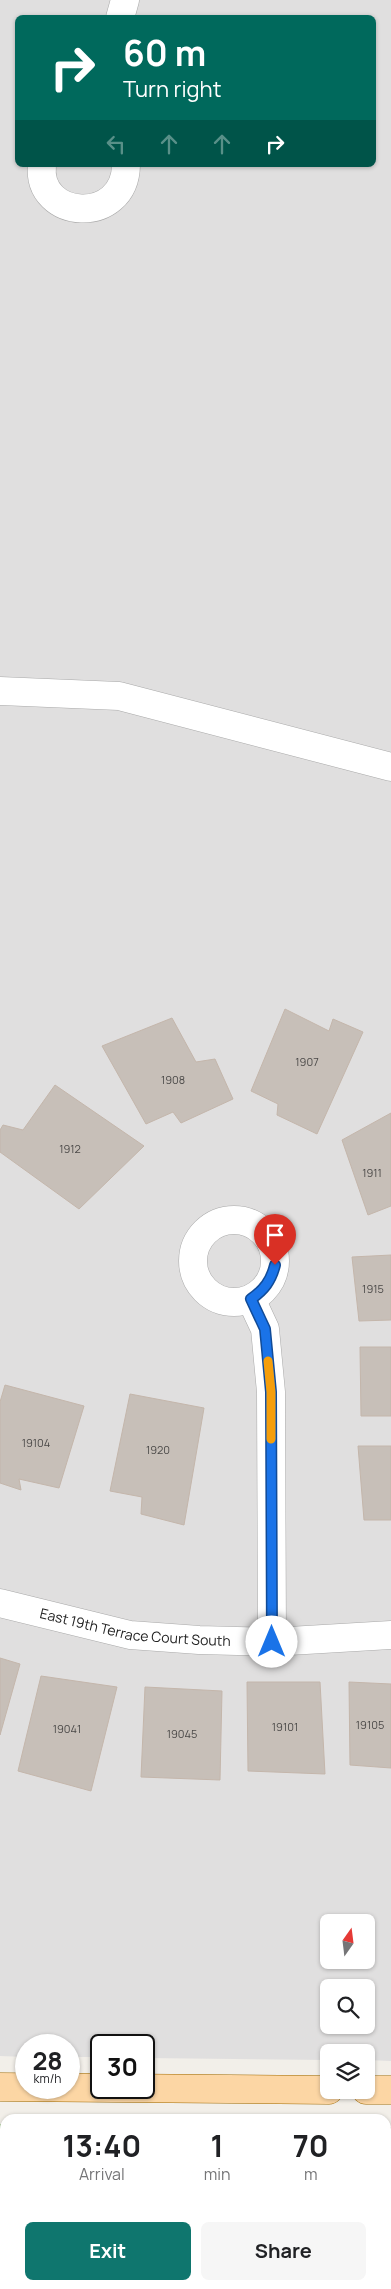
<!DOCTYPE html>
<html lang="en">
<head>
<meta charset="utf-8">
<style>
	:root { --surface:#fff; --page:#f6f6f6; --text:#202124; --muted:#757577; --accent:#0f766e }
	body { margin:0; font-family:Manrope,sans-serif; background:var(--page); color:var(--text); height:100vh; display:flex; flex-direction:column; font-size:19px; white-space:nowrap }
	* { box-sizing:border-box; margin:0 }
	p { font-size:16px; color:var(--muted) }
	.icon { flex:none; width:28px; height:28px; fill:none; stroke:currentColor; stroke-width:2; stroke-linecap:round; stroke-linejoin:round }
	.map { position:relative; flex:1; overflow:hidden }
	.drawer { position:absolute; left:0px; top:2114px; width:391px; height:176px; display:flex; flex-direction:column; background:var(--surface); border-radius:15px 15px 0 0; box-shadow:0 1px 4px #0004 }
	.drawer>* { flex:none }
	.banner { position:absolute; left:15px; top:15px; width:361px; height:152px; border-radius:8px; box-shadow:0 1px 4px #0004; background:#00695c; color:#fff; overflow:hidden }
	.needle { width:32px; rotate:14deg }
	.buttons { position:absolute; left:320px; top:1914px; display:grid; gap:10px }
	.buttons a { display:grid; place-items:center; width:55px; height:55px; border-radius:8px; background:var(--surface); box-shadow:0 1px 4px #0004; font-size:25px }
	.speed { position:absolute; left:15px; top:2034px; display:flex; gap:10px; font-size:25px; font-weight:700; text-align:center }
	.speed>* { display:grid; place-content:center; width:65px; height:65px; border-radius:50%; background:var(--surface); box-shadow:0 1px 4px #0004; line-height:1 }
	.speed small { font-size:12px; font-weight:400 }
	.speed .limit { border:2px solid #111; border-radius:8px; background:#fff; color:#111 }
	.pin { position:absolute; display:grid; place-items:center; width:42px; height:42px; color:#fff; margin:-51px -21px; border-radius:50% 50% 50% 0; rotate:-45deg; box-shadow:0 0 5px #0007 }
	.pin .icon { rotate:45deg }
	.me { position:absolute; width:55px; margin:-28px; rotate:0deg; stroke-linejoin:round; filter:drop-shadow(0 0 4px #0008) }
	.turn { display:flex; align-items:center; gap:18px; height:105px; padding:0 25px; font-size:22px }
	.turn .icon { width:65px; height:65px; stroke-width:2.5 }
	.turn b { display:block; font-size:35px; line-height:42px }
	.lanes { display:flex; align-items:center; height:48px; padding:0 25px; background:#0003; justify-content:center; gap:25px; direction:ltr }
	.lanes .off { opacity:.35 }
	.eta { display:flex; justify-content:space-evenly; align-items:center; height:85px; text-align:center }
	.eta b { font-size:30px; font-weight:700; line-height:35px }
	.action { display:flex; gap:10px; margin-top:auto; padding:10px 25px }
	.action a { flex:1; height:58px; border-radius:8px; background:var(--accent); color:#fff; font-size:20px; font-weight:700; line-height:58px; text-align:center }
	.action a+a { background:var(--page); color:var(--text) }
	.map>svg:first-child { display:block }
</style>
</head>
<body>
<div class="map">
<svg width="391" height="2289" viewBox="0 0 391 2289">
	<defs>
		<pattern id="forest-firs" width="22" height="20" patternUnits="userSpaceOnUse" patternTransform="scale(1.25)"><rect width="22" height="20" fill="#add19e"/><path d="M5 1l3.5 6h-7zM16 11l3.5 6h-7z" fill="#95b388"/></pattern>
	</defs>
	<rect width="100%" height="100%" fill="#f2efe9"/>
	<!-- residential -->
	<path fill="#e0dfdf" fill-rule="evenodd" d="M 0,0 L 391,0 L 391,2061 L 366,2060 L 366,2052 L 329,2052 L 329,2060 L 144,2058 L 144,2045 L 101,2045 L 101,2057 L 69,2057 L 69,2045 L 26,2045 L 26,2057 L 0,2056 ZM 18,18 L 374,18 L 374,165 L 18,165 ZM 329,1922 L 366,1922 L 366,1960 L 329,1960 ZM 329,1988 L 366,1988 L 366,2025 L 329,2025 Z"/>
	<!-- grass -->
	<polygon fill="#cdebb0" points="0,2223 5,2223 5,2285 376,2285 387,2289 0,2289"/>
	<!-- forest -->
	<g fill="url(#forest-firs)">
		<rect x="0" y="2124" width="5" height="99"/>
		<polygon points="386,2126 391,2127 391,2289 376,2285 386,2285"/>
	</g>
	<!-- building -->
	<g fill="#c7bfb8" stroke="#c4b6ab">
		<polygon points="285,1009 329,1031 333,1019 363,1032 317,1134 277,1115 278,1104 251,1091"/>
		<polygon points="172,1018 196,1062 215,1059 233,1099 181,1123 173,1112 146,1124 102,1046"/>
		<polygon points="55,1085 144,1146 79,1209 0,1152 0,1130 3,1125 23,1130"/>
		<polygon points="391,1113 391,1206 368,1215 342,1140"/>
		<polygon points="391,1255 391,1320 359,1321 352,1257"/>
		<polygon points="360,1347 391,1347 391,1416 361,1416"/>
		<polygon points="5,1385 84,1406 59,1488 19,1479 21,1490 0,1483 0,1402"/>
		<polygon points="130,1394 204,1408 184,1525 141,1514 142,1497 110,1491"/>
		<polygon points="358,1446 391,1446 391,1520 364,1520"/>
		<polygon points="0,1658 20,1664 0,1735"/>
		<polygon points="41,1676 117,1687 91,1791 18,1771"/>
		<polygon points="247,1682 320,1682 325,1774 248,1771"/>
		<polygon points="349,1682 391,1684 391,1768 350,1765"/>
		<polygon points="145,1687 222,1691 220,1780 141,1777"/>
	</g>
	<g fill="none" stroke-linecap="round" stroke-linejoin="round">
		<!-- street casing -->
		<g stroke="#a9a9a9" stroke-width="29">
			<g id="street">
				<polyline points="120,18 125,0"/>
				<path d="M 42,165 C 36,220 125,226 126,165"/>
				<polyline points="0,691 119,696 391,767"/>
				<circle cx="234" cy="1261" r="41"/>
				<polyline points="251,1299 265,1329 271,1392 272,1642"/>
				<path id="s1" d="M 0,1603 L 130,1635 L 199,1640 L 272,1642 L 391,1635"/>
			</g>
		</g>
		<!-- primary casing -->
		<g stroke="#a06b00" stroke-width="29">
			<g id="primary">
				<polyline points="0,2087 329,2090"/>
				<polyline points="366,2090 391,2090"/>
			</g>
		</g>
		<!-- street -->
		<use href="#street" stroke="#fff" stroke-width="28"/>
		<!-- primary -->
		<use href="#primary" stroke="#fcd6a4" stroke-width="28"/>
	</g>
	<g fill="none" stroke-linecap="round" stroke-linejoin="round">
		<!-- route casing -->
		<g stroke="#114b97" stroke-width="12">
			<path id="route" d="M 272,1642 L 271,1392 L 265,1329 L 251,1299 C 264,1290 271,1281 275,1265"/>
		</g>
		<!-- route -->
		<use href="#route" stroke="#1a73e8" stroke-width="9"/>
		<!-- slow -->
		<polyline stroke="#f59e0b" stroke-width="9" points="268,1361 271,1392 271,1439"/>
	</g>
	<g text-anchor="middle" stroke-width="4.5" stroke-linejoin="round" paint-order="stroke">
		<!-- number labels -->
		<g font-size="11" fill="#4b4948">
			<text x="307" y="1066">1907</text>
			<text x="173" y="1084">1908</text>
			<text x="70" y="1153">1912</text>
			<text x="372" y="1177">1911</text>
			<text x="373" y="1293">1915</text>
			<text x="36" y="1447">19104</text>
			<text x="158" y="1454">1920</text>
			<text x="370" y="1729">19105</text>
			<text x="285" y="1731">19101</text>
			<text x="67" y="1733">19041</text>
			<text x="182" y="1738">19045</text>
		</g>
		<!-- street labels -->
		<g font-size="14" fill="#222" stroke="#fff">
			<text dy="5" stroke="none"><textPath href="#s1" startOffset="138">East 19th Terrace Court South</textPath></text>
		</g>
	</g>
</svg>
<div class="buttons">
<a><svg class="needle" viewBox="-14 -14 28 28"><path d="M0-13l5 13h-10z" fill="#e53935"/><path d="M0 13l5-13h-10z" fill="#757577"/></svg></a>
<a><svg class="icon" aria-label="search" viewBox="0 0 24 24"><circle cx="10" cy="10" r="6"/><path d="M15 15l6 6"/></svg></a>
<a><svg class="icon" aria-label="layers" viewBox="0 0 24 24"><path d="M12 4l9 5-9 5-9-5zM3 14l9 5 9-5"/></svg></a>
</div>
<div class="speed"><div>28<small>km/h</small></div><div class="limit">30</div></div>
<div class="pin" style="left:275px;top:1265px;background:#d93025"><svg class="icon" aria-label="arrive" viewBox="0 0 24 24"><path d="M6 21V4h12l-3 4 3 4H6"/></svg></div>
<svg class="me" style="left:272px;top:1642px" viewBox="-20 -20 40 40"><circle r="19" fill="#fff"/><path d="M0-13L10 11 0 6-10 11z" fill="#1a73e8"/></svg>
<div class="banner">
<div class="turn"><svg class="icon" aria-label="right" viewBox="0 0 24 24"><path d="M7 20v-9h11M14 6l5 5-5 5"/></svg><div><b>60 m</b>Turn right</div></div>
<div class="lanes"><svg class="icon off" aria-label="left" viewBox="0 0 24 24"><path d="M17 20v-9H6M10 6l-5 5 5 5"/></svg><svg class="icon off" aria-label="ahead" viewBox="0 0 24 24"><path d="M12 20V5M6 11l6-6 6 6"/></svg><svg class="icon off" aria-label="ahead" viewBox="0 0 24 24"><path d="M12 20V5M6 11l6-6 6 6"/></svg><svg class="icon" aria-label="right" viewBox="0 0 24 24"><path d="M7 20v-9h11M14 6l5 5-5 5"/></svg></div>
</div>
<section class="drawer">
<div class="eta">
<div><b>13:40</b><p>Arrival</p></div>
<div><b>1</b><p>min</p></div>
<div><b>70</b><p>m</p></div>
</div>
<div class="action"><a>Exit</a><a>Share</a></div>
</section>
</div>
</body>
</html>
